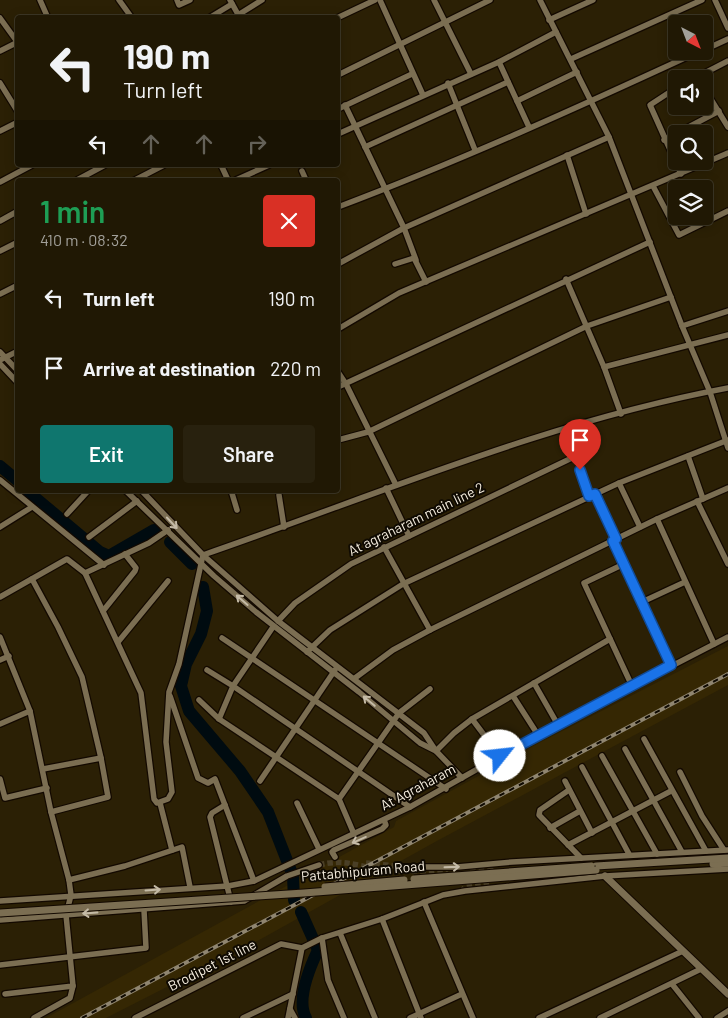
<!DOCTYPE html>
<html lang="en">
<head>
<meta charset="utf-8">
<style>
	:root { --surface:#201804; --page:#28210e; --text:#f1f3f6; --muted:#a2a09a; --line:#3d3726; --accent:#0f766e }
	body { margin:0; font-family:Barlow,sans-serif; background:var(--page); color:var(--text); height:100vh; display:flex; flex-direction:column; font-size:19px; white-space:nowrap }
	* { box-sizing:border-box; margin:0 }
	p { font-size:16px; color:var(--muted) }
	.icon { flex:none; width:28px; height:28px; fill:none; stroke:currentColor; stroke-width:2; stroke-linecap:round; stroke-linejoin:round }
	.map { position:relative; flex:1; overflow:hidden }
	.sheet { position:absolute; left:15px; top:178px; width:325px; height:315px; display:flex; flex-direction:column; background:var(--surface); border-radius:5px; box-shadow:0 2px 12px #0003,0 0 0 1px var(--line) }
	.sheet>* { flex:none }
	.guide { position:absolute; left:15px; top:15px; width:325px; height:152px; border-radius:5px; box-shadow:0 2px 12px #0003,0 0 0 1px var(--line); background:#201804; color:var(--text); overflow:hidden }
	.needle { width:32px; rotate:138deg }
	.fabs { position:absolute; left:668px; top:15px; display:grid; gap:10px }
	.fabs a { display:grid; place-items:center; width:45px; height:45px; border-radius:5px; background:var(--surface); box-shadow:0 2px 12px #0003,0 0 0 1px var(--line); font-size:25px }
	.pin { position:absolute; display:grid; place-items:center; width:42px; height:42px; color:#fff; margin:-51px -21px; border-radius:50% 50% 50% 0; rotate:-45deg; box-shadow:0 0 5px #0007 }
	.pin .icon { rotate:45deg }
	.me { position:absolute; width:55px; margin:-28px; rotate:61deg; stroke-linejoin:round; filter:drop-shadow(0 0 4px #0008) }
	.turn { display:flex; align-items:center; gap:18px; height:105px; padding:0 25px; font-size:22px }
	.turn .icon { width:65px; height:65px; stroke-width:2.5 }
	.turn b { display:block; font-size:35px; line-height:42px }
	.lanes { display:flex; align-items:center; height:48px; padding:0 25px; background:#0003; justify-content:center; gap:25px; direction:ltr }
	.lanes .off { opacity:.35 }
	.round { display:grid; place-items:center; flex:none; width:52px; height:52px; border-radius:5px; background:var(--page) }
	.summary { display:flex; align-items:center; justify-content:space-between; height:85px; padding:0 25px }
	h1 { font-size:30px; font-weight:600; line-height:38px; color:#1e9e55 }
	.primary-button { display:flex; gap:10px; margin-top:auto; padding:10px 25px }
	.primary-button a { flex:1; height:58px; border-radius:5px; background:var(--accent); color:#fff; font-size:20px; font-weight:600; line-height:58px; text-align:center }
	.primary-button a+a { background:var(--page); color:var(--text) }
	ul { padding:0; list-style:none }
	li { display:flex; align-items:center; gap:15px; height:70px; padding:0 25px }
	li div { flex:1 }
	li b { display:block; font-size:19px }
	li em { font-style:normal }
	.map>svg:first-child { display:block }
</style>
</head>
<body>
<div class="map">
<svg width="728" height="1018" viewBox="0 0 728 1018">
	<rect width="100%" height="100%" fill="#2b2005"/>
	<!-- built -->
	<polygon fill="#352703" points="728,646 728,685 435,842 261,939 106,1018 46,1018 394,827 396,821 537,744"/>
	<g fill="none" stroke-linecap="round" stroke-linejoin="round">
		<!-- river -->
		<g stroke="#000b10" stroke-width="12">
			<polyline points="0,466 18,481"/>
			<polyline points="26,490 100,552 109,556 154,530"/>
			<polyline points="170,542 192,564"/>
			<polyline points="203,587 207,611 201,634 186,664 181,686 189,711 240,771 268,812 293,876 294,900"/>
			<path d="M 301,912 L 318,950 C 310,967 296,1000 306,1018"/>
		</g>
		<!-- minor-tunnel -->
		<g stroke="#4a3f26" stroke-width="5.5" stroke-dasharray="5.5 3" stroke-linecap="butt">
			<polyline points="366,863 404,867"/>
			<path d="M 319,865 C 343,859 354,865 377,869 C 400,873 425,871 448,869"/>
			<polyline points="461,892 466,886 490,882 491,870 470,868"/>
		</g>
		<!-- minor casing -->
		<g stroke="#130900" stroke-width="8">
			<g id="minor">
				<polyline points="40,0 48,18"/>
				<polyline points="119,0 132,18"/>
				<polyline points="177,0 179,5 190,0"/>
				<polyline points="230,0 240,18"/>
				<polyline points="380,0 423,95"/>
				<polyline points="434,0 471,74"/>
				<polyline points="540,0 609,137 682,326 710,392 728,448"/>
				<polyline points="715,0 728,28"/>
				<polyline points="238,15 262,0"/>
				<polyline points="0,18 18,43"/>
				<polyline points="209,18 232,4"/>
				<polyline points="337,18 375,0"/>
				<polyline points="549,20 593,0"/>
				<polyline points="704,50 728,39"/>
				<polyline points="0,51 18,42"/>
				<polyline points="571,59 702,0"/>
				<polyline points="499,62 529,127"/>
				<polyline points="338,75 490,0"/>
				<polyline points="693,79 728,61"/>
				<polyline points="0,83 18,112"/>
				<polyline points="448,83 475,150"/>
				<polyline points="676,88 650,105 681,174"/>
				<polyline points="704,88 728,127"/>
				<polyline points="517,101 577,72"/>
				<polyline points="345,105 404,228 416,260"/>
				<polyline points="338,109 412,74"/>
				<polyline points="0,131 18,122"/>
				<polyline points="338,134 499,62 556,32"/>
				<polyline points="664,140 719,111"/>
				<polyline points="365,147 508,82"/>
				<polyline points="567,155 586,214"/>
				<polyline points="221,165 228,180"/>
				<polyline points="302,171 306,180"/>
				<polyline points="77,180 105,165"/>
				<polyline points="135,180 164,165"/>
				<polyline points="236,180 269,165"/>
				<polyline points="0,182 32,165"/>
				<polyline points="653,186 679,235 728,211"/>
				<path d="M 338,207 C 460,161 581,106 700,51"/>
				<polyline points="0,221 18,211"/>
				<polyline points="0,251 18,242"/>
				<polyline points="338,264 404,228 609,137"/>
				<polyline points="395,264 414,258 426,282"/>
				<polyline points="566,279 604,367 621,414"/>
				<polyline points="0,294 18,285"/>
				<polyline points="682,326 728,311"/>
				<polyline points="338,329 399,293 728,153"/>
				<polyline points="0,352 18,371"/>
				<polyline points="0,360 18,351"/>
				<polyline points="0,364 18,383"/>
				<polyline points="604,367 728,335"/>
				<polyline points="338,372 346,384 396,485"/>
				<polyline points="338,387 650,242"/>
				<polyline points="568,428 589,496"/>
				<polyline points="338,440 368,432 587,326 671,297"/>
				<polyline points="688,456 703,499"/>
				<polyline points="0,480 104,565"/>
				<polyline points="619,483 640,527"/>
				<polyline points="386,488 409,536"/>
				<polyline points="125,490 214,576 256,612 359,692 420,743 434,750"/>
				<polyline points="141,490 203,555 278,621 424,733 436,751 462,778"/>
				<polyline points="231,490 237,510"/>
				<polyline points="595,494 616,539"/>
				<polyline points="279,495 284,527"/>
				<polyline points="697,501 728,564"/>
				<polyline points="67,514 89,490"/>
				<polyline points="657,519 714,644"/>
				<polyline points="0,527 32,507"/>
				<polyline points="89,537 137,501"/>
				<polyline points="613,541 671,665"/>
				<polyline points="384,547 430,630"/>
				<path d="M 203,555 C 377,495 546,422 728,388"/>
				<polyline points="624,564 584,583 632,686"/>
				<polyline points="85,573 149,543 168,530"/>
				<polyline points="32,579 58,627 82,677 101,758 108,797 51,812"/>
				<polyline points="0,597 67,559 85,573 141,693 154,799 157,803 168,799 172,792 166,742 169,692 179,664 203,555"/>
				<polyline points="642,602 685,582"/>
				<polyline points="103,611 135,571 136,568 125,554"/>
				<polyline points="278,621 295,603 351,564 576,456"/>
				<polyline points="273,627 233,686 410,807"/>
				<polyline points="0,637 30,711 51,812 69,880 71,895 66,915 73,986 5,994"/>
				<polyline points="222,638 446,789"/>
				<polyline points="118,642 168,581"/>
				<polyline points="307,652 330,630 403,584 619,483 728,440"/>
				<polyline points="0,660 9,656"/>
				<polyline points="207,670 233,686 219,719"/>
				<polyline points="355,678 393,650 430,630 657,519 728,488"/>
				<polyline points="534,683 558,725"/>
				<polyline points="170,696 198,778 208,783 215,779 254,881"/>
				<polyline points="513,696 538,735"/>
				<polyline points="199,700 219,719 339,799"/>
				<polyline points="472,719 500,756"/>
				<polyline points="0,724 30,711"/>
				<polyline points="644,739 706,851"/>
				<polyline points="625,749 682,852"/>
				<polyline points="436,751 454,733 472,719 610,639"/>
				<polyline points="602,756 657,854"/>
				<polyline points="582,767 629,854"/>
				<polyline points="43,769 101,758"/>
				<polyline points="680,772 702,816 724,850"/>
				<polyline points="0,779 5,798 47,788"/>
				<polyline points="260,781 335,670"/>
				<polyline points="565,781 592,833"/>
				<polyline points="569,790 540,810 539,815 581,858"/>
				<polyline points="160,803 172,850"/>
				<polyline points="297,803 319,849"/>
				<polyline points="225,805 212,813 210,817 231,902"/>
				<polyline points="550,828 580,811"/>
				<polyline points="354,834 339,799 399,713 430,689"/>
				<polyline points="568,845 671,791"/>
				<polyline points="335,857 332,852 334,850 382,829 386,825 384,820"/>
				<polyline points="404,867 457,867 512,862 728,850"/>
				<polyline points="69,880 125,866 182,847 190,887"/>
				<polyline points="0,901 228,886 254,881 410,807 538,735 728,637"/>
				<polyline points="424,902 473,1018"/>
				<polyline points="382,919 421,1018"/>
				<polyline points="0,920 244,901 287,876 319,865"/>
				<polyline points="340,933 375,1018"/>
				<polyline points="322,938 328,980 344,1018"/>
				<polyline points="0,965 146,948 144,910"/>
				<polyline points="672,984 699,1018"/>
				<polyline points="290,1009 295,1018"/>
				<polyline points="34,1018 70,998 73,986"/>
				<polyline points="135,1018 281,944 302,948"/>
				<polyline points="243,1018 293,994"/>
				<polyline points="288,1018 302,948 322,938 382,919 443,895 465,891 605,876 728,869"/>
				<polyline points="410,1018 462,994"/>
				<polyline points="539,1018 683,951"/>
				<polyline points="600,1018 701,969"/>
				<polyline points="717,1018 728,1011"/>
			</g>
		</g>
		<!-- tertiary casing -->
		<g stroke="#130900" stroke-width="9">
			<g id="tertiary">
				<polyline points="713,864 728,863"/>
				<polyline points="596,866 728,858"/>
				<polyline points="605,876 728,994"/>
			</g>
		</g>
		<!-- minor -->
		<use href="#minor" stroke="#7b6e52" stroke-width="5.5"/>
		<!-- tertiary -->
		<use href="#tertiary" stroke="#7b6e52" stroke-width="7"/>
		<!-- rail casing -->
		<g stroke="#8f8570" stroke-width="4">
			<polyline id="rail" points="82,1018 728,674"/>
		</g>
		<!-- rail -->
		<use href="#rail" stroke="#0f0a02" stroke-width="2" stroke-dasharray="5.5" stroke-linecap="butt"/>
		<!-- tertiary-bridge casing -->
		<g stroke="#130900" stroke-width="9" stroke-linecap="butt">
			<g id="tertiary-bridge">
				<polyline points="414,879 591,866"/>
				<polyline points="325,887 404,880"/>
				<polyline points="0,913 304,893 596,870"/>
			</g>
		</g>
		<!-- tertiary-bridge -->
		<use href="#tertiary-bridge" stroke="#7b6e52" stroke-width="7"/>
	</g>
	<!-- one-way arrows -->
	<defs><path id="oneway-shaft" d="M-6 0H5M1.5-3L5.5 0L1.5 3" fill="none" stroke-width="1.6" stroke-linecap="round" stroke-linejoin="round" transform="scale(1.25)"/></defs>
	<g stroke="#c5bba7">
		<use href="#oneway-shaft" transform="translate(172 523) rotate(47)"/>
		<use href="#oneway-shaft" transform="translate(242 600) rotate(-139)"/>
		<use href="#oneway-shaft" transform="translate(369 701) rotate(-140)"/>
		<use href="#oneway-shaft" transform="translate(359 840) rotate(156)"/>
		<use href="#oneway-shaft" transform="translate(452 867) rotate(-2)"/>
		<use href="#oneway-shaft" transform="translate(153 890) rotate(-4)"/>
		<use href="#oneway-shaft" transform="translate(90 913) rotate(176)"/>
	</g>
	<g fill="none" stroke-linecap="round" stroke-linejoin="round">
		<!-- route casing -->
		<g stroke="#114b97" stroke-width="12">
			<polyline id="route" points="500,756 671,665 613,541 616,539 595,494 589,496 580,470"/>
		</g>
		<!-- route -->
		<use href="#route" stroke="#1a73e8" stroke-width="9"/>
	</g>
	<g text-anchor="middle" stroke-width="4" stroke-linejoin="round" paint-order="stroke">
		<!-- street labels -->
		<g font-size="14" fill="#f7efe0" stroke="#0f0a02">
			<text transform="translate(416 519) rotate(-26)" y="5">At agraharam main line 2</text>
			<text transform="translate(418 787) rotate(-28)" y="5">At Agraharam</text>
			<text transform="translate(363 871) rotate(-5)" y="5">Pattabhipuram Road</text>
			<text transform="translate(212 965) rotate(-27)" y="5">Brodipet 1st line</text>
		</g>
	</g>
</svg>
<div class="fabs">
<a><svg class="needle" viewBox="-14 -14 28 28"><path d="M0-13l5 13h-10z" fill="#e53935"/><path d="M0 13l5-13h-10z" fill="#a2a09a"/></svg></a>
<a><svg class="icon" aria-label="sound" viewBox="0 0 24 24"><path d="M4 9h4l5-4v14l-5-4H4zM17 9q2 3 0 6"/></svg></a>
<a><svg class="icon" aria-label="search" viewBox="0 0 24 24"><circle cx="10" cy="10" r="6"/><path d="M15 15l6 6"/></svg></a>
<a><svg class="icon" aria-label="layers" viewBox="0 0 24 24"><path d="M12 4l9 5-9 5-9-5zM3 14l9 5 9-5"/></svg></a>
</div>
<div class="pin" style="left:580px;top:470px;background:#d93025"><svg class="icon" aria-label="arrive" viewBox="0 0 24 24"><path d="M6 21V4h12l-3 4 3 4H6"/></svg></div>
<svg class="me" style="left:500px;top:756px" viewBox="-20 -20 40 40"><circle r="19" fill="#fff"/><path d="M0-13L10 11 0 6-10 11z" fill="#1a73e8"/></svg>
<div class="guide">
<div class="turn"><svg class="icon" aria-label="left" viewBox="0 0 24 24"><path d="M17 20v-9H6M10 6l-5 5 5 5"/></svg><div><b>190 m</b>Turn left</div></div>
<div class="lanes"><svg class="icon" aria-label="left" viewBox="0 0 24 24"><path d="M17 20v-9H6M10 6l-5 5 5 5"/></svg><svg class="icon off" aria-label="ahead" viewBox="0 0 24 24"><path d="M12 20V5M6 11l6-6 6 6"/></svg><svg class="icon off" aria-label="ahead" viewBox="0 0 24 24"><path d="M12 20V5M6 11l6-6 6 6"/></svg><svg class="icon off" aria-label="right" viewBox="0 0 24 24"><path d="M7 20v-9h11M14 6l5 5-5 5"/></svg></div>
</div>
<section class="sheet">
<div class="summary"><div><h1>1 min</h1><p>410 m · 08:32</p></div><a class="round" style="background:#d93025;color:#fff"><svg class="icon" aria-label="close" viewBox="0 0 24 24"><path d="M6 6l12 12M18 6L6 18"/></svg></a></div>
<ul>
<li><svg class="icon" aria-label="left" viewBox="0 0 24 24"><path d="M17 20v-9H6M10 6l-5 5 5 5"/></svg><div><b>Turn left</b></div><em>190 m</em></li>
<li><svg class="icon" aria-label="arrive" viewBox="0 0 24 24"><path d="M6 21V4h12l-3 4 3 4H6"/></svg><div><b>Arrive at destination</b></div><em>220 m</em></li>
</ul>
<div class="primary-button"><a>Exit</a><a>Share</a></div>
</section>
</div>
</body>
</html>
